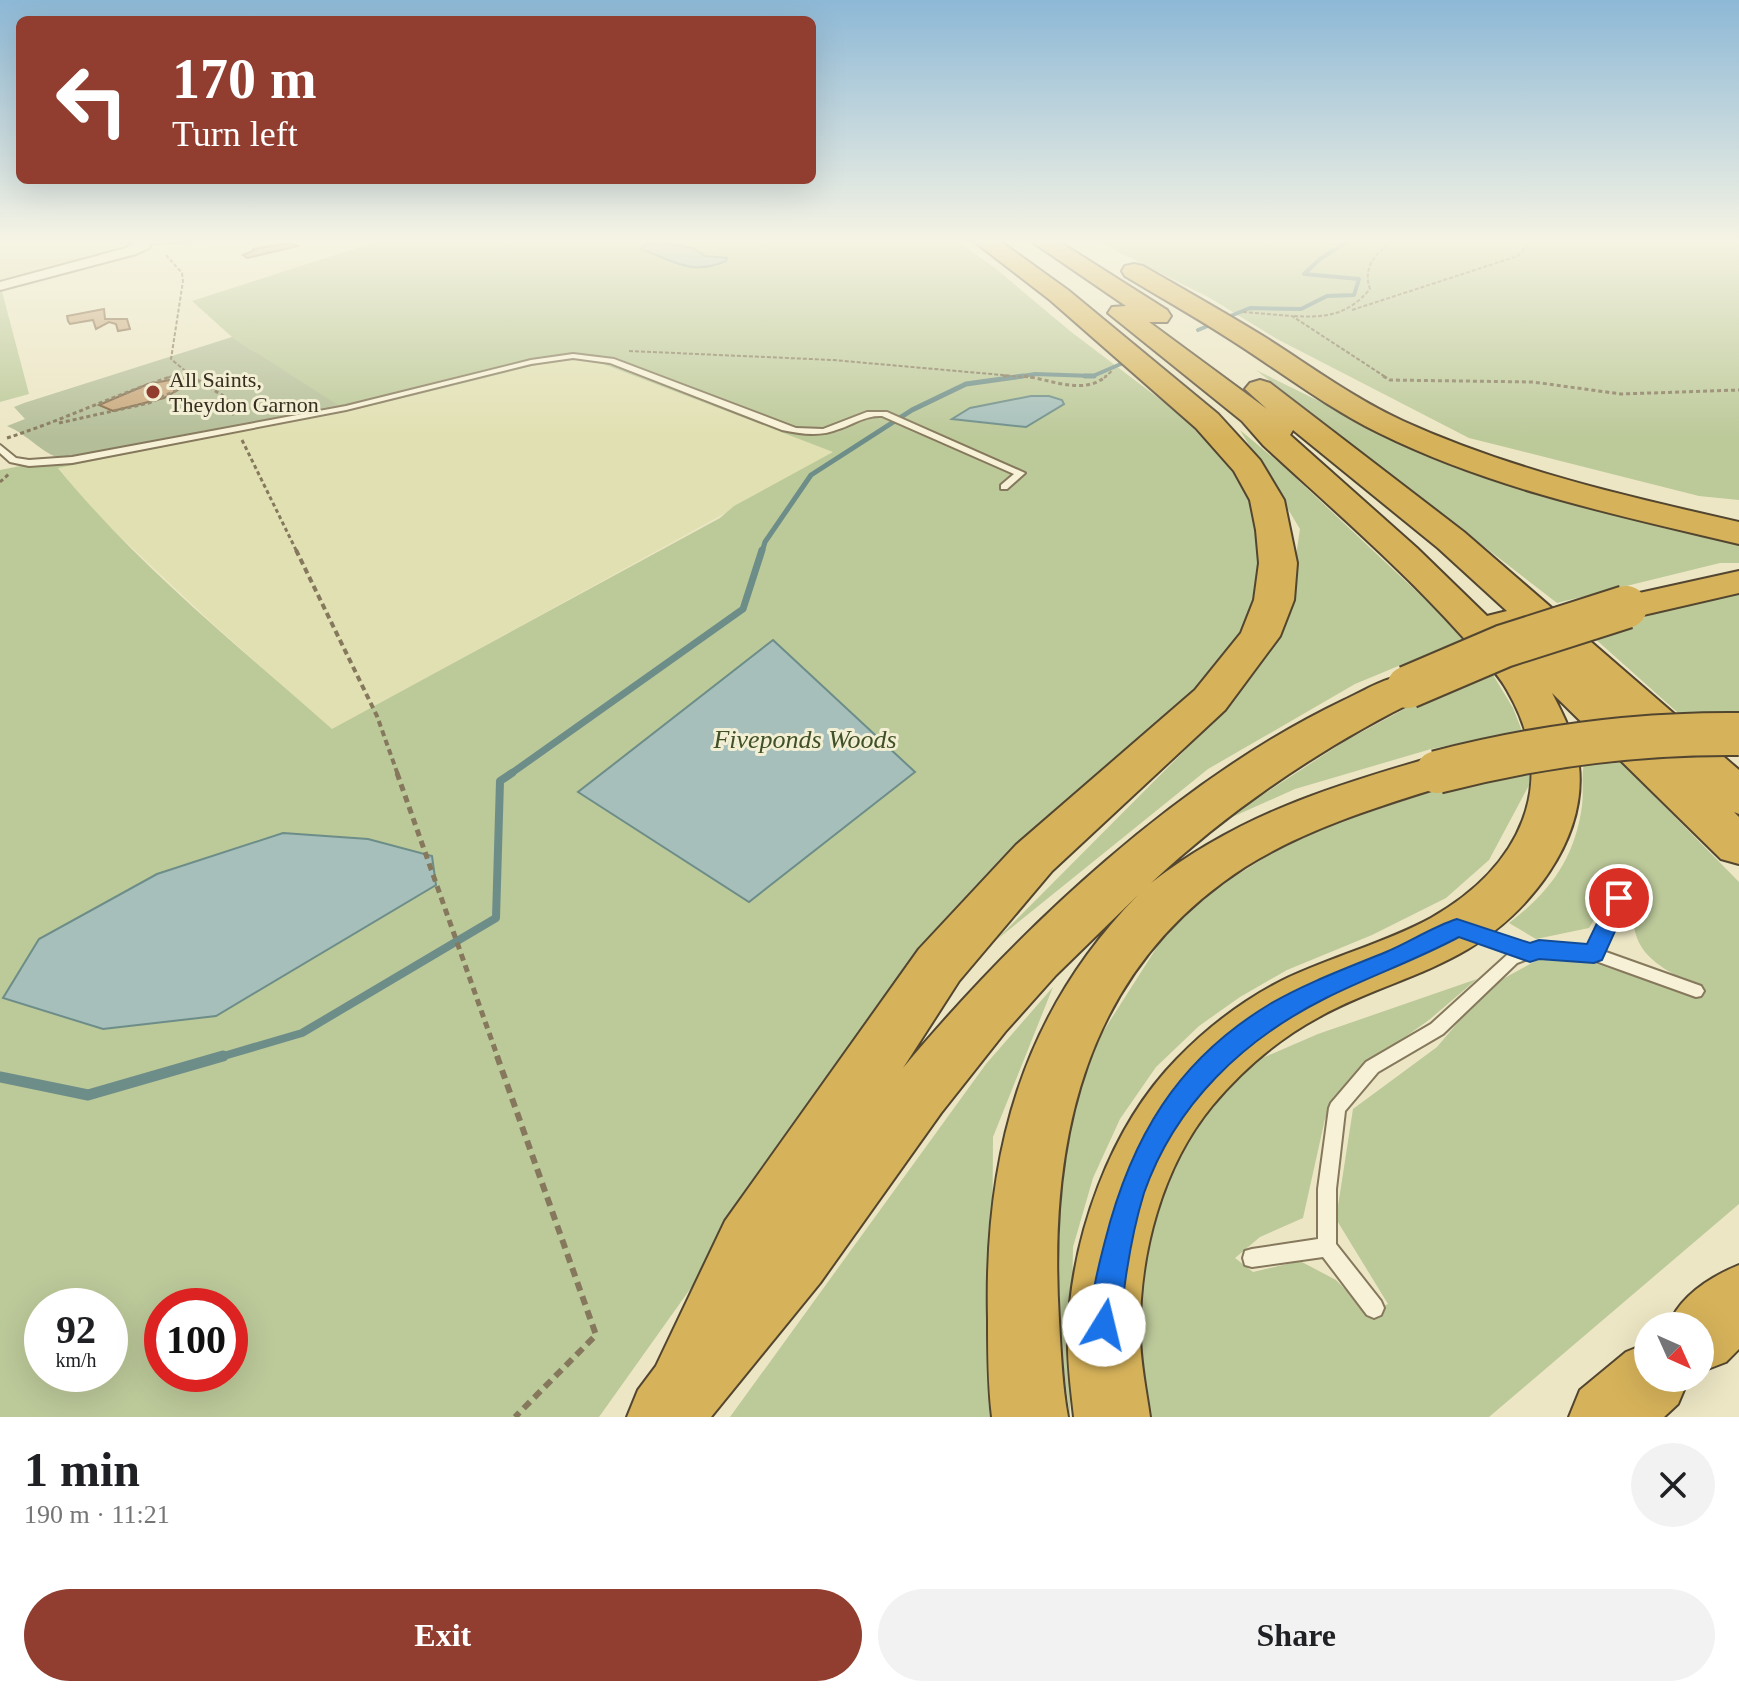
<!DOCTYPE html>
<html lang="en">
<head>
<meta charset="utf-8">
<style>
	:root { --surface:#fff; --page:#f2f2f2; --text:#202124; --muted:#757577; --accent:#913d2f }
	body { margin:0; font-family:Georgia,serif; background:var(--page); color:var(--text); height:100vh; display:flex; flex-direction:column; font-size:30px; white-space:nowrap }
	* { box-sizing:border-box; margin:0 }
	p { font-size:26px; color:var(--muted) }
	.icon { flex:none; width:44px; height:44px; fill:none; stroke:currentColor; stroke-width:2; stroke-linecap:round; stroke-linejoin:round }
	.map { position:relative; height:1417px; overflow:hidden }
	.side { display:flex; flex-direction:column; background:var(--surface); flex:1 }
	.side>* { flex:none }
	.banner { position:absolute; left:16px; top:16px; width:800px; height:168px; border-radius:12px; box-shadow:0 8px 32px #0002; background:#913d2f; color:#fff; overflow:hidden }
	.needle { width:52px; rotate:135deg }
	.fabs { position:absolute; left:1634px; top:1312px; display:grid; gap:16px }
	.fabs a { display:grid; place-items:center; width:80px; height:80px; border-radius:50%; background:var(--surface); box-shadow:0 8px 32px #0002; font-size:40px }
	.speed { position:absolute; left:24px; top:1288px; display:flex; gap:16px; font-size:40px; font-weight:700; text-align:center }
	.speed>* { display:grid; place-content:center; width:104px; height:104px; border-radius:50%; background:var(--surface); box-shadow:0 8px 32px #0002; line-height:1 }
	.speed small { font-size:20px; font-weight:400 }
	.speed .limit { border:12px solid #d22; background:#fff; color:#111 }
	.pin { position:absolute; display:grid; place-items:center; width:68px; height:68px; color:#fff; margin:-34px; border:4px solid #fff; border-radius:50%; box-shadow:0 2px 8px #0007 }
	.me { position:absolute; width:88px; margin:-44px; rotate:9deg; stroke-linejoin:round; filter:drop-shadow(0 0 6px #0008) }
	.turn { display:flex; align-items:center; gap:28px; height:168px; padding:0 24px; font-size:36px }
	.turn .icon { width:104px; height:104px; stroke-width:2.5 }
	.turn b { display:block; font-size:56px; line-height:68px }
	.round { display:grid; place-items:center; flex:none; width:84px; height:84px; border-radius:42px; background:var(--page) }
	.headline { display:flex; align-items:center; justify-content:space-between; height:136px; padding:0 24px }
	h1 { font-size:48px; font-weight:800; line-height:60px }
	.cta { display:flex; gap:16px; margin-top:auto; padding:16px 24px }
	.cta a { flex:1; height:92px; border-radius:48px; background:var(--accent); color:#fff; font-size:32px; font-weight:800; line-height:92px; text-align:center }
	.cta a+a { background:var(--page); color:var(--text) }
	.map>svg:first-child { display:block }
</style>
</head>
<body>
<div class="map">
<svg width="1739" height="1417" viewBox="0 0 1739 1417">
	<rect width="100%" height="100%" fill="#ece6c4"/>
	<!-- farmland -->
	<g fill="#e1e0b2">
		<polygon points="0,239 137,239 139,240 138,245 0,284"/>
		<polygon points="590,359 834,452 912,410 332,730 213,624 92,510 58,467 379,404 553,361"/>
	</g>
	<!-- green -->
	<g fill="#bcc999" fill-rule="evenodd">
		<path d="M 385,239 L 954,239 L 995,268 L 1070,331 L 1215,441 L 1252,501 L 1265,566 L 1253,623 L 750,1205 L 599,1417 L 0,1417 L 0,470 L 337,405 L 232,337 L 192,301 ZM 590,359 L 833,452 L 734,506 L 720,518 L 332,729 C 238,646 137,565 58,468 L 379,404 L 553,361 ZM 42,1306 L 110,1306 L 110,1374 L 42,1374 ZM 162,1306 L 230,1306 L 230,1374 L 162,1374 Z"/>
		<polygon points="1093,239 1739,239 1739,500 1699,496 1469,438 1277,339 1210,298"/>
		<polygon points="0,284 29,394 0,402"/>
		<polygon points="1256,370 1429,455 1582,507 1739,539 1739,563 1720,563 1557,603"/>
		<polygon points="1240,430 1282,465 1466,638 1355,684 1208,769 995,941 1226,709 1287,616 1300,529"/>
		<polygon points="1739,592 1739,718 1686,720 1592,636 1665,610"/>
		<polygon points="1490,670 1513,708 1522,731 1431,749 1295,789 1221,822 1345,741 1410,706"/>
		<path d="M 1619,760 L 1739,882 L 1739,1204 L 1489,1417 L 1136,1417 L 1139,1269 L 1176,1150 L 1246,1065 L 1318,1034 L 1477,979 L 1429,1020 L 1356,1072 L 1325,1119 L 1303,1218 L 1260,1237 L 1235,1258 L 1253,1272 L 1300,1261 L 1336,1280 L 1368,1313 L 1388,1304 L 1336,1219 L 1353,1109 L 1437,1047 L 1488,987 L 1541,958 L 1582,959 L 1695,997 L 1705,993 C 1668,968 1628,960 1634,906 L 1624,895 L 1608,897 L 1589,928 L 1536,939 L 1509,923 C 1550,892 1575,858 1582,806 C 1584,791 1581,777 1584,763 Z"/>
		<polygon points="1536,772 1489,860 1446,898 1372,935 1287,970 1240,997 1199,1026 1156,1067 1120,1119 1093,1178 1073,1247 1070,1417 1047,1240 1083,1063 1180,911 1299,836 1426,793"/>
		<polygon points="1053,987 993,1137 991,1417 730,1417 986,1064"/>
	</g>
	<!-- cemetery -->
	<path fill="#b4be98" d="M 232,337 L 338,405 L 142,446 L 60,458 C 43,454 27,434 7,426 L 25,419 L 14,407 L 24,403 Z"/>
	<!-- water -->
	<g fill="#a6bfbb" stroke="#6d8d89" stroke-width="2">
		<path d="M 659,242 L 692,248 L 705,256 L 727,258 L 726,261 C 691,276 674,261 641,249 L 647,244 Z"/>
		<polygon points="1031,396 1049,396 1062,400 1064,404 1026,427 952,419 970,408"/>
		<polygon points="773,640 915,772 749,902 578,792"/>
		<polygon points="283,833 368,839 432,856 436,885 216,1016 103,1029 3,998 39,939 157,874"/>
	</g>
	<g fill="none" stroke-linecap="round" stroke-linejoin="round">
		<!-- stream-far4 -->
		<g stroke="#6d8d89" stroke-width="4">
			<polyline points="1228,317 1250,308 1301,309 1327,296 1354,295 1359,279 1304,274 1320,259 1352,239"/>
			<polyline points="1198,330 1210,325"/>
			<polyline points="1009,378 1035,374 1093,376 1123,363"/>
		</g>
		<!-- stream-far3 -->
		<g stroke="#6d8d89" stroke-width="5">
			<polyline points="1085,376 1094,376"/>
			<polyline points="762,552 765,542 811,475 912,410 966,384 1023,376"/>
		</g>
		<!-- stream-far2 -->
		<polyline stroke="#6d8d89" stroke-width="7" points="509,775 743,609 762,550"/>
		<!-- stream-far1 -->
		<polyline stroke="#6d8d89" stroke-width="8" points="217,1058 302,1033 496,918 500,781 512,773"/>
		<!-- stream -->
		<polyline stroke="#6d8d89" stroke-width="11" points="0,1077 88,1095 223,1056"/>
	</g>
	<!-- building -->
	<g fill="#c8a77c" stroke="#836643" stroke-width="2">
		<polygon points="291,243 298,246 247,258 243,255 255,250 252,249"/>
		<polygon points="104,309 105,319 127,319 130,329 118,331 116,324 109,322 96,329 93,320 70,324 68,321 67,316"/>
		<polygon points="181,378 191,382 164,398 113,411 99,405 148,384"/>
	</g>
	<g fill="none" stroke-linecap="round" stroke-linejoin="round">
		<!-- service casing -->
		<g stroke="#85785c" stroke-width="4">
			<g id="service">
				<polygon points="162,239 219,239 147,244 144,242"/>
				<path d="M 573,354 L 614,359 L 796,428 L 823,429 L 867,412 L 887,412 L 1025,473 L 1007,489 L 1001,489 L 1001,485 L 1014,474 L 882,416 C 866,415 854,424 839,429 C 820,437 802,434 782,430 L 610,363 L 573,358 L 531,364 L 346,410 L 72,463 L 29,466 L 10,462 L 0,453 L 0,445 L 16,458 L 29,460 L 72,457 L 346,406 L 531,360 Z"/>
				<polygon points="1619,892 1624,894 1626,898 1603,951 1701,986 1704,991 1701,996 1696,997 1593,960 1539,955 1517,963 1443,1034 1378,1072 1345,1111 1336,1189 1336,1244 1381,1301 1384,1308 1381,1315 1374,1318 1367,1315 1323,1257 1252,1267 1245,1265 1243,1258 1245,1251 1252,1249 1318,1239 1318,1189 1329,1108 1331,1103 1366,1062 1431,1024 1507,955 1512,953 1467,937 1465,933 1467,929 1472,927 1529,947 1539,943 1589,948 1612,898 1614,894"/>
			</g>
		</g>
		<!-- minor casing -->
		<g stroke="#85785c" stroke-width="4">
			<polygon id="minor" points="139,239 153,239 149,248 136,254 0,290 0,282 126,248"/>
		</g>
		<!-- motorway casing -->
		<g stroke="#534630" stroke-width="4">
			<g id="motorway">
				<path d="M 971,239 L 997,239 L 1068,290 L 1218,414 L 1260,460 L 1284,500 L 1297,563 L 1294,600 L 1280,636 L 1225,710 L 1052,871 L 959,981 L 903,1068 C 1019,929 1180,778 1344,700 C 1370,688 1395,670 1423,677 L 1430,687 L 1423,697 C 1323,746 1233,807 1151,883 C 1238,815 1332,786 1437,756 L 1454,761 L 1460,772 L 1454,783 C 1383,805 1309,827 1245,867 C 1084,971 1048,1140 1059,1320 C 1061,1353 1062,1385 1068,1417 L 992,1417 C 988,1385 988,1352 988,1319 C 984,1156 1021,1014 1138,895 L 1056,975 L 1005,1032 L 941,1113 L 820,1283 L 711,1417 L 627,1417 L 638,1390 L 656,1366 L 725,1221 L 919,949 L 1016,845 L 1195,690 L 1241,633 L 1254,600 L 1259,563 L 1256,530 L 1250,500 L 1234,471 L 1196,428 L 1050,300 Z"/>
				<path d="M 1028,239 L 1055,239 L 1167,310 L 1171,316 L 1167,322 L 1149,322 L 1267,409 L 1245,389 L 1250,383 L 1260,380 L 1270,383 L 1464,532 L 1739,770 L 1739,814 L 1734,812 L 1739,817 L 1739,864 L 1721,859 L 1552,693 C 1564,716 1576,740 1579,766 C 1587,840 1529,913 1468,949 C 1421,977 1367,990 1319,1017 C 1278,1039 1242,1070 1212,1106 C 1162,1167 1139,1254 1140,1333 C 1140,1361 1146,1389 1150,1417 L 1074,1417 C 1071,1389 1067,1361 1068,1333 C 1071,1238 1110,1127 1177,1059 C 1207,1028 1242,1001 1281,981 C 1330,957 1383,944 1431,918 C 1519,868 1562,784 1507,690 C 1496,670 1476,652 1461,635 C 1400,567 1330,507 1263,445 L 1242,421 L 1108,313 L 1112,307 L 1126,306 ZM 1293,430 L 1438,548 L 1507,611 L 1487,616 L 1417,548 L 1290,435 Z"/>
				<path d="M 1134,264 L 1143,266 C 1183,289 1224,312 1263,336 C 1309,365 1353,398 1403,421 C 1511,470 1624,496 1739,522 L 1739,544 C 1617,515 1492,489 1379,433 C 1332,410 1289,378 1245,349 C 1206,323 1165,300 1125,276 L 1122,271 L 1125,266 Z"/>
				<polygon points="1739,571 1739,593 1626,619 1612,615 1606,607 1612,599"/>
				<path d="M 1739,1265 L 1739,1349 L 1726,1362 L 1700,1372 L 1700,1326 L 1668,1326 C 1680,1296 1710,1277 1739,1265 Z"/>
				<polygon points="1648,1343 1648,1378 1689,1378 1678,1404 1664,1417 1569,1417 1580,1390 1626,1352"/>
			</g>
		</g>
		<!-- path-far4 -->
		<g stroke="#85785c" stroke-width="2" stroke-dasharray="4 2" stroke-linecap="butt">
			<polyline points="166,255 182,273 183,281 171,359 194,378"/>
			<polyline points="1352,310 1518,256 1532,239"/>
			<polyline points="1243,312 1292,316 1387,378"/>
			<path d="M 1294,316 C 1326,318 1348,315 1370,289 C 1362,266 1377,253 1394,239"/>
			<polyline points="629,351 833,360 1036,378"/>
			<polyline points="167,378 181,373"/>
			<polyline points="1104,378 1113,370"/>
		</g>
		<!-- path-far3 -->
		<g stroke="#85785c" stroke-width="3" stroke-dasharray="4 3" stroke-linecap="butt">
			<polyline points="191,376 225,397 234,416"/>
			<polyline points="1003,376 1009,376"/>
			<path d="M 1024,376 C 1049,379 1084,396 1106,376"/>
			<polyline points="1383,376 1390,380 1533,382 1621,394 1739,390"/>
			<polyline points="59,423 149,403 199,380"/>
			<path d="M 7,438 C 63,420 117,394 173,376"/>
			<polyline points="242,440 297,552"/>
			<polyline points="0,482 10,473"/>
		</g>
		<!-- path-far2 -->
		<polyline stroke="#85785c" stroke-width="4" stroke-dasharray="6 4" stroke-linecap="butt" points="296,550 377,716 398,775"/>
		<!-- path-far1 -->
		<polyline stroke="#85785c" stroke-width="5" stroke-dasharray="7 5" stroke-linecap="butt" points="397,773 498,1058"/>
		<!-- path -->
		<polyline stroke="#85785c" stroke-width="6" stroke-dasharray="9 6" stroke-linecap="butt" points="497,1056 596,1335 515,1417"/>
		<!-- service -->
		<use href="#service" fill="#f7f2d7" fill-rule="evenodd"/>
		<!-- minor -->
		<use href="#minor" fill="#f7f2d7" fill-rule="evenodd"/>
		<!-- motorway -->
		<use href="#motorway" fill="#d6b25a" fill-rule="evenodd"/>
		<!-- motorway-bridge casing -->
		<g stroke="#534630" stroke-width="46" stroke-linecap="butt">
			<g id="motorway-bridge">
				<polyline points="1408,687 1504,646 1626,607"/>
				<path d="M 1437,772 C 1537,746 1636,733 1739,734"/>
			</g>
		</g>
		<!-- motorway-bridge -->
		<use href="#motorway-bridge" stroke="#d6b25a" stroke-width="42"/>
	</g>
	<!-- sky -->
	<linearGradient id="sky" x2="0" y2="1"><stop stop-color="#8db8d6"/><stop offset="0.55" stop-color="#f6f4e4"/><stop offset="1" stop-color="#f6f4e4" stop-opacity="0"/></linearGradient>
	<rect width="1739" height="438" fill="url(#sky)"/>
	<!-- route -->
	<path fill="#1a73e8" stroke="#114b97" stroke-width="2" d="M 1619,890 L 1627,892 L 1630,898 L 1602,960 L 1594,963 L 1539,959 L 1530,962 L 1459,937 C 1416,960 1370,976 1326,998 C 1244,1039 1175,1104 1144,1193 C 1136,1219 1130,1249 1126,1276 C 1123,1296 1122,1317 1115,1336 L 1104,1340 L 1094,1336 C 1085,1314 1099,1265 1105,1241 C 1131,1138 1177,1060 1270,1004 C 1306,983 1347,968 1386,952 C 1410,942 1432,927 1457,919 L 1530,943 L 1539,940 L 1587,944 L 1612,892 Z"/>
	<!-- markers -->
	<circle fill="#913d2f" stroke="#f3efd4" stroke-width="3" cx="153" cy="392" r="8"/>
	<g text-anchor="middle" stroke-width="6" stroke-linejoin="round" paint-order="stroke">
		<!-- far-poi labels -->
		<g font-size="22" fill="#362e1f" stroke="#f3efd4" text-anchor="start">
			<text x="169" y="387">All Saints,<tspan x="169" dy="25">Theydon Garnon</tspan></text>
		</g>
		<!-- park labels -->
		<g font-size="26" font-style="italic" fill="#405127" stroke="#f3efd4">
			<text x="805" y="748">Fiveponds Woods</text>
		</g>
	</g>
</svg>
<div class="fabs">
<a><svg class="needle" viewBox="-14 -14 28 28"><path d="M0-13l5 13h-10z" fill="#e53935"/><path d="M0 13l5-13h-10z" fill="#757577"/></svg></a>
</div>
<div class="speed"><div>92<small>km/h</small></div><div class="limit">100</div></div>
<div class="pin" style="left:1619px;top:898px;background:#d93025"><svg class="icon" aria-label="arrive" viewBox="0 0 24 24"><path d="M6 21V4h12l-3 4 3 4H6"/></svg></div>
<svg class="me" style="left:1104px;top:1325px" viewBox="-20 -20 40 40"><circle r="19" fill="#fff"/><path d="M0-13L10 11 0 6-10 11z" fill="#1a73e8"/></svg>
<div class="banner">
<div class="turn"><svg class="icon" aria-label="left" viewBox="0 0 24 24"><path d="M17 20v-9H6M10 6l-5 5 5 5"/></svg><div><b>170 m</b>Turn left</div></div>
</div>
</div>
<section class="side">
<div class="headline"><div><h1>1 min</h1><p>190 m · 11:21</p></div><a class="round"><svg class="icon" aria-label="close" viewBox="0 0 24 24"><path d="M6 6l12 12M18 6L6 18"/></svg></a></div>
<div class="cta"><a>Exit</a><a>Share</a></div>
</section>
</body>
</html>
